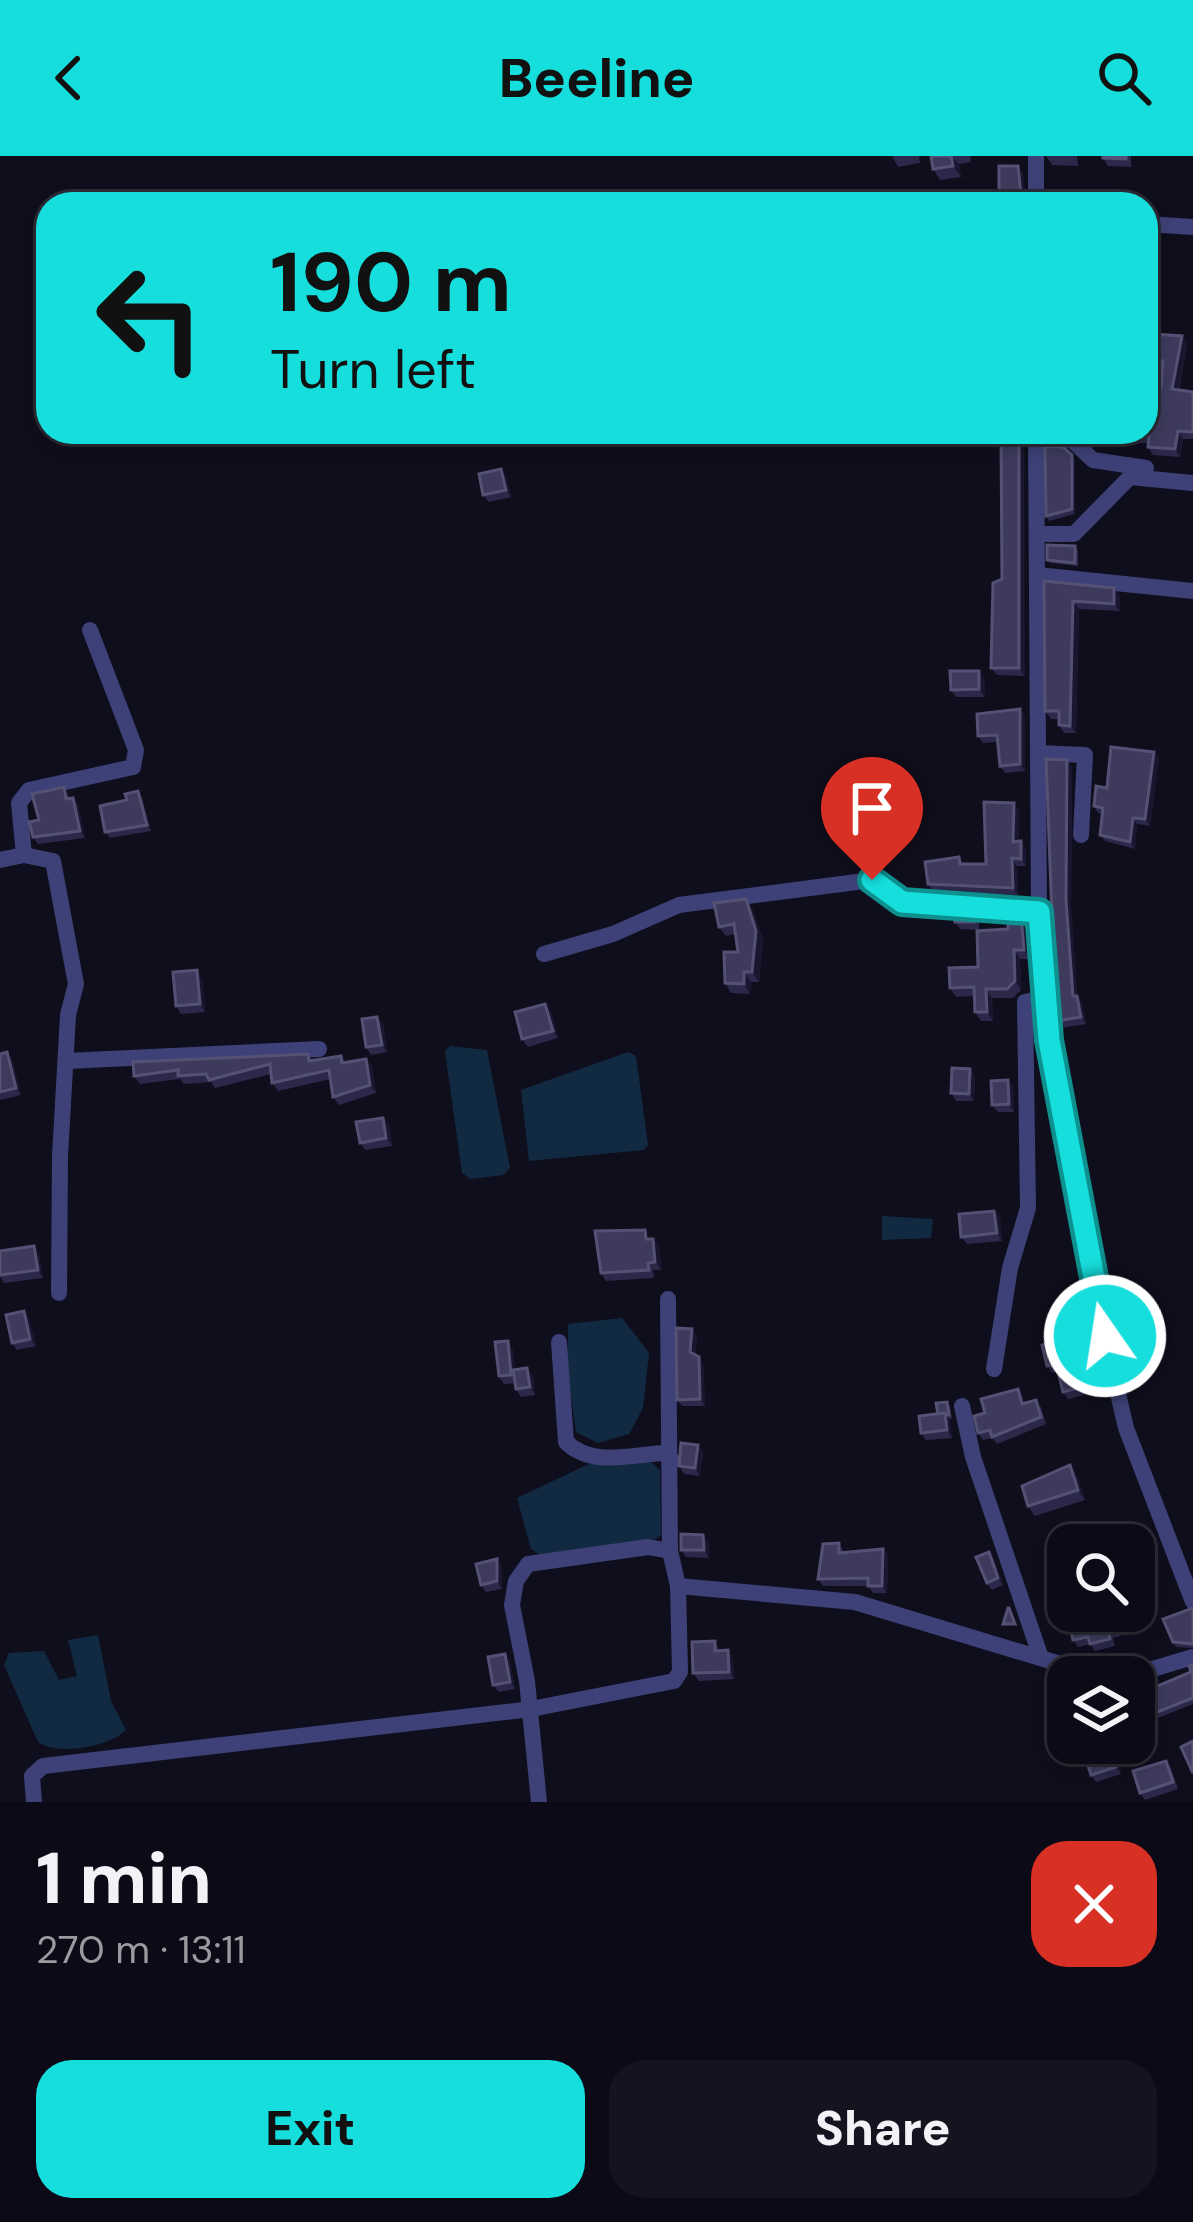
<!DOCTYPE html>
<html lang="en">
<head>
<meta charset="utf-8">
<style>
	:root { --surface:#0b0a16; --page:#14131f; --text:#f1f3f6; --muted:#9a9aa1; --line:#2b2b35; --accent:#16dedc }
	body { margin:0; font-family:"DM Sans",sans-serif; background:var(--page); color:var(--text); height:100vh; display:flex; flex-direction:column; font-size:45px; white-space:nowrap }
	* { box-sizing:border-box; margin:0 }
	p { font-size:39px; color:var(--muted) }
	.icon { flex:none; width:66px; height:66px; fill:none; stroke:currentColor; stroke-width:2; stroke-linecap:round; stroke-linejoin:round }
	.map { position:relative; height:1646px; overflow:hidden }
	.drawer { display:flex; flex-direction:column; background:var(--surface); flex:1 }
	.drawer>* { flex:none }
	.top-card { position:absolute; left:36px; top:36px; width:1122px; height:252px; border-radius:36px; box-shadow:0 6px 18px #0003,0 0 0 3px var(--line); background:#16dedc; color:#111; overflow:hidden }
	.tools { position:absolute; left:1047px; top:1368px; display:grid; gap:24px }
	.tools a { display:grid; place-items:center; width:108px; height:108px; border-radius:24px; background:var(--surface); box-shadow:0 6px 18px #0003,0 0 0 3px var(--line); font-size:60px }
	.pin { position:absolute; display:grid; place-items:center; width:102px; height:102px; color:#fff; margin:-123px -51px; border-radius:50% 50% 50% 0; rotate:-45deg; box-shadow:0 0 12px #0007 }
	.pin .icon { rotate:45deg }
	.me { position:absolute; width:132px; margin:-66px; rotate:347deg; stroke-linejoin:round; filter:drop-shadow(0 0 9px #0008) }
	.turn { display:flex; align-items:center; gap:42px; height:252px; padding:0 36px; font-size:54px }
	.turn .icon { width:156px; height:156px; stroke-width:2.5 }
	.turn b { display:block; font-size:84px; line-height:102px }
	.round { display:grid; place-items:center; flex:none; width:126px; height:126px; border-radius:36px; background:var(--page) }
	.overview { display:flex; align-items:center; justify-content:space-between; height:204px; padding:0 36px }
	h1 { font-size:72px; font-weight:800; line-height:90px }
	.action { display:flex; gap:24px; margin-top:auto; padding:24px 36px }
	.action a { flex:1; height:138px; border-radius:36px; background:var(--accent); color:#111; font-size:48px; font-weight:800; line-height:138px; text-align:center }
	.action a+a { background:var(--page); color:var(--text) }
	header { display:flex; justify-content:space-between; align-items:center; height:156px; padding:0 36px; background:var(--accent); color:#111; font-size:54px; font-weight:800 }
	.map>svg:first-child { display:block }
</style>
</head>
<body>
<header><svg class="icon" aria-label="back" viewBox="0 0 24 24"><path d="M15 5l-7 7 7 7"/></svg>Beeline<svg class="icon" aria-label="search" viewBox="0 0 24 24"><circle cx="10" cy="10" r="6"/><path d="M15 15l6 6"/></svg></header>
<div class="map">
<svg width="1193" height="1646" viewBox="0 0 1193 1646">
	<rect width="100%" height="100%" fill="#0f0e1d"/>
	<!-- water -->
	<g fill="#122a41">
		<polygon points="450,890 487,894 510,1012 503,1019 471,1023 462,1017 445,895"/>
		<polygon points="628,896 636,900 648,989 644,994 529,1005 521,934"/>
		<polygon points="882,1060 933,1063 931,1082 882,1084"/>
		<polygon points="622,1162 649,1197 643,1252 629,1278 598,1287 576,1276 568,1219 568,1168"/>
		<polygon points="647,1303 660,1314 661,1379 656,1383 540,1399 531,1393 517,1342 589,1308"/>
		<path d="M 98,1479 L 111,1545 L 126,1574 C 109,1591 58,1600 38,1586 L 4,1509 L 9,1497 L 44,1495 L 59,1524 L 77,1520 L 68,1484 Z"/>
	</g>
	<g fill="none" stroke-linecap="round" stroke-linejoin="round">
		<!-- minor -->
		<g stroke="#3d4177" stroke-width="16">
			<polyline points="1036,0 1036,48"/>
			<polyline points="1146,68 1193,71"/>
			<polyline points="1036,276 1039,756 1049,884 1088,1108 1126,1272 1193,1446"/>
			<polyline points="1036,282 1072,284 1093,304 1146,312"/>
			<polyline points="1037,378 1074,378 1130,321 1193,327"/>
			<polyline points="1037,419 1193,435"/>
			<polyline points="1038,597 1085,599 1081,679"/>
			<polyline points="24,699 53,705 76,828 68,859 60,1000 59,1137"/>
			<polyline points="0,704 24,699 19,647 29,634 133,611 136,594 90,474"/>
			<polyline points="544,798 613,778 679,749 872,724 902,746 1039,756"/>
			<polyline points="67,905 319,893"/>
			<polyline points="668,1143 670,1395 678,1430 855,1446 1103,1521"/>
			<path d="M 559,1186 L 566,1286 C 591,1311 630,1299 663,1297 L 672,1304"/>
			<polyline points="994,1213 1010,1112 1028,1052 1025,846 1046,841"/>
			<polyline points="962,1250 973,1301 1041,1502"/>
			<polyline points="1126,1521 1193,1501"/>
			<polyline points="34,1646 32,1620 43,1610 531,1553 674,1525 680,1516 678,1430"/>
			<polyline points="539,1646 527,1525 512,1449 516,1425 528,1408 648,1391 670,1395"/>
		</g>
	</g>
	<!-- wall -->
	<g fill="#2b2849">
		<polygon points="892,0 919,0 920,7 898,11"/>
		<polygon points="931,0 970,0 971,6 959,8 961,21 940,24 933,13"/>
		<polygon points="1046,0 1077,0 1078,10 1052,9"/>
		<polygon points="1131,0 1131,11 1108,10 1103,2"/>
		<polygon points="1146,166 1160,176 1160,178 1182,180 1187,188 1179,234 1193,236 1193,283 1183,283 1180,301 1153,299 1148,291 1148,287 1094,287 1080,276 1146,276 1161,232 1162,213 1146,212"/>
		<polygon points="1072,299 1075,305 1075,358 1049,365 1046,360"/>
		<polygon points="506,320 511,341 489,346 483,339"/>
		<polygon points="1075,390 1078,394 1078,410 1050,407 1047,404"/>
		<polygon points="1044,425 1114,432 1120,440 1120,455 1079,453 1076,577 1064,577 1059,569 1059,563 1051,563 1045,555"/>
		<polygon points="993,427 1025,520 997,519 991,512"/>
		<polygon points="984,522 985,541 956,541 951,534"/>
		<polygon points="1025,560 1025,615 1005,617 1000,610 998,586 983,587 978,580"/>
		<polygon points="1159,602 1150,670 1137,668 1135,693 1105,685 1100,679 1102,658 1098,657 1094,650 1107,632"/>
		<polygon points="1072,611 1071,751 1077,840 1082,847 1086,868 1061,872 1056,865"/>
		<polygon points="64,631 70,643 73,642 78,649 85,682 38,688 33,681 39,664"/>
		<polygon points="142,641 151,675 110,682 105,676"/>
		<polygon points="1019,655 1019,685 1026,693 1026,710 1017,710 1018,739 933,736 928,728 959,701 963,708 986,708"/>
		<polygon points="746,743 752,752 763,784 759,826 751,826 750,838 731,837 725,827 738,796 735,778 726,780 719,771"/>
		<polygon points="1021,759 1027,768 1030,803 1020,803 1021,834 1013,842 992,842 993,865 981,865 975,856 974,840 956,841 950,832 978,811"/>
		<polygon points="979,764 979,774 960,773 955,766"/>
		<polygon points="202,822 205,856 181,858 176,850"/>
		<polygon points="551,855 558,882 528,891 522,883"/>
		<polygon points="377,861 383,868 387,896 371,899 366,891"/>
		<polygon points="7,896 12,904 21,939 0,944 0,898"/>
		<polygon points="341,900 345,906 366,903 372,911 376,937 339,949 333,941 331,923 278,935 272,927 271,918 215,932 211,926 184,928 180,923 140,928 134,920 133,906 313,905"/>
		<polygon points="970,913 975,921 974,945 956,945 951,937"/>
		<polygon points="1008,924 1013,931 1014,956 998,956 992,949"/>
		<polygon points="383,962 389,969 392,990 365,994 360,987"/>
		<polygon points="994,1055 1000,1062 1002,1085 967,1088 961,1081"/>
		<polygon points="650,1083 653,1083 659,1090 661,1114 653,1114 654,1122 606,1125 601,1117"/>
		<polygon points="34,1090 39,1098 43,1122 4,1127 0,1120 0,1095"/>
		<polygon points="29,1162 36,1190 17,1194 12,1187"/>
		<polygon points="692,1173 697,1180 695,1199 703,1207 705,1250 682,1250 677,1244"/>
		<polygon points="1057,1185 1062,1192 1068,1214 1052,1217 1047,1210"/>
		<polygon points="513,1193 515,1214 533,1220 535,1239 521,1241 516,1233 515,1227 504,1228 499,1220"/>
		<polygon points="1075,1216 1080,1223 1084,1239 1068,1243 1063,1236"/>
		<polygon points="1022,1240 1024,1247 1041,1251 1046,1268 997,1288 992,1282 983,1284 978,1277 985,1257"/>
		<polygon points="950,1249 952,1263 949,1263 952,1282 926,1284 921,1277 938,1258"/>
		<polygon points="698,1289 703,1296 700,1320 684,1318 679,1310"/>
		<polygon points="1077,1320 1085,1344 1035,1360 1028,1350"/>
		<polygon points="709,1386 709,1402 686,1401 681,1394"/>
		<polygon points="839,1387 844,1397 883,1393 888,1400 887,1437 873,1437 868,1430 823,1430 818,1423"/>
		<polygon points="994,1403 1003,1429 992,1434 987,1427"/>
		<polygon points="502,1411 502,1433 486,1436 481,1429"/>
		<polygon points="1193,1452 1193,1492 1176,1491 1173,1486"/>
		<polygon points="1068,1455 1110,1455 1121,1480 1113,1482 1115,1490 1095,1495 1090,1488 1078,1491 1073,1484"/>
		<polygon points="715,1485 720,1495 733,1502 734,1523 699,1525 693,1517"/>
		<polygon points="505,1498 510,1506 515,1533 499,1536 493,1529"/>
		<polygon points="1193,1508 1193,1548 1140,1569 1137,1564 1191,1516"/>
		<polygon points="1111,1587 1121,1618 1096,1626 1091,1619 1096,1600"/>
		<polygon points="1166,1605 1171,1612 1178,1633 1145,1644 1140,1637"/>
	</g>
	<!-- shaded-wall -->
	<g fill="#191630">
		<polygon points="951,0 959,8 961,21 953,10"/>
		<polygon points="1018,10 1023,17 1027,48 1022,48"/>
		<polygon points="1182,180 1187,188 1177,241 1172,233"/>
		<polygon points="1178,275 1183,283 1180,301 1175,293"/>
		<polygon points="1019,276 1024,276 1025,520 1019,512"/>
		<polygon points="1072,299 1075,305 1075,358 1072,353"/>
		<polygon points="501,313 506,320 511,341 506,334"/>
		<polygon points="1114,432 1120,440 1120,455 1114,448"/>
		<polygon points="1073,445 1079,453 1076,577 1070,570"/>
		<polygon points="979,515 984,522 985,541 979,533"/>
		<polygon points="1020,553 1025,560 1025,615 1020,608"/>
		<polygon points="1154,596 1159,602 1150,670 1145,663"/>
		<polygon points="1067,604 1072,611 1071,751 1078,848 1073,840 1066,744"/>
		<polygon points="138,635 142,641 151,675 147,669"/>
		<polygon points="73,642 78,649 85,682 80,675"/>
		<polygon points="1014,647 1019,655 1019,693 1013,686"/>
		<polygon points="1133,662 1137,668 1135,693 1130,686"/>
		<polygon points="1021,685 1026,693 1026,710 1021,703"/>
		<polygon points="1012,702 1017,710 1018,739 1013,732"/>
		<polygon points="746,743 752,752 763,784 759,826 752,816"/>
		<polygon points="1021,759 1027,768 1030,803 1024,794"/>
		<polygon points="1014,794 1020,803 1021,834 1015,825"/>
		<polygon points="197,814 202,822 205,856 200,848"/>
		<polygon points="744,816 751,826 750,838 744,828"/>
		<polygon points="986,833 992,842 993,865 987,856"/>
		<polygon points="1077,840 1082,847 1086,868 1081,861"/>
		<polygon points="545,848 551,855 558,882 553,875"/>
		<polygon points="377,861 383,868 387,896 382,889"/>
		<polygon points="7,896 12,904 21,939 16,932"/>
		<polygon points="366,903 372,911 376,937 370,929"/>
		<polygon points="970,913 975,921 974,945 969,938"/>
		<polygon points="1008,924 1013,931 1014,956 1009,948"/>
		<polygon points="383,962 389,969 392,990 386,982"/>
		<polygon points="994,1055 1000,1062 1002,1085 997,1077"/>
		<polygon points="653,1083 659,1090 661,1114 655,1106"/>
		<polygon points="34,1090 39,1098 43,1122 38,1114"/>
		<polygon points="24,1155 29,1162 36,1190 30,1183"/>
		<polygon points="692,1173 697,1180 695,1203 690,1196"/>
		<polygon points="508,1185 513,1193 516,1226 511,1219"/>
		<polygon points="1057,1185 1062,1192 1068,1214 1063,1206"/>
		<polygon points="699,1201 703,1207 705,1250 700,1243"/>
		<polygon points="527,1212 533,1220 535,1239 530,1231"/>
		<polygon points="945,1257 950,1264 952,1282 947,1274"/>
		<polygon points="698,1289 703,1296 700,1320 695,1312"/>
		<polygon points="1070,1309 1077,1320 1085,1344 1078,1334"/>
		<polygon points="703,1379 709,1386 709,1402 704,1394"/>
		<polygon points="883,1393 888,1400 887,1437 882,1430"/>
		<polygon points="989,1396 994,1403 1003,1429 998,1422"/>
		<polygon points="497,1403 502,1411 502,1433 497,1425"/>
		<polygon points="728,1494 733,1502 734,1523 729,1516"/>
		<polygon points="505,1498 510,1506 515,1533 510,1526"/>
		<polygon points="1108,1587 1111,1587 1121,1618 1116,1611"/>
	</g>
	<!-- building -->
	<g fill="#3d3a5c" stroke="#545175" stroke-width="3">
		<polygon points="931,0 951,0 953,10 933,13"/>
		<polygon points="1103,0 1126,0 1126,3 1103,2"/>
		<polygon points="999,10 1018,10 1022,48 999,48"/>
		<polygon points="1146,166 1155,168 1154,178 1182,180 1172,233 1193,236 1193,276 1178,275 1175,293 1148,291 1149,280 1089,280 1084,276 1146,276 1146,230 1161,232 1163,205 1146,204"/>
		<polygon points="1001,276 1019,276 1019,512 991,512 993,427 1002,423"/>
		<polygon points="1045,290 1063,291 1072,299 1072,353 1046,360"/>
		<polygon points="501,313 506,334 483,339 479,318"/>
		<polygon points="1047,389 1075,390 1075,407 1047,404"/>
		<polygon points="1044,425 1114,432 1114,448 1073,445 1070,570 1059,569 1059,555 1045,555"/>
		<polygon points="950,515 979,515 979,533 951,534"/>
		<polygon points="1020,553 1020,608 1000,610 997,579 978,580 977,558"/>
		<polygon points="1111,591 1154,596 1145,663 1133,662 1130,686 1100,679 1103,652 1094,650 1096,630 1107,632"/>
		<polygon points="1046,603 1067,604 1066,744 1073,840 1077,840 1081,861 1056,865"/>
		<polygon points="64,631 66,643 73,642 80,675 33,681 29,666 39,664 32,638"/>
		<polygon points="138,635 147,669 105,676 100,650 127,644 125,638"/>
		<polygon points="984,646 1014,647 1013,686 1021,685 1021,703 1012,702 1013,732 928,728 925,706 959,701 960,708 986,708"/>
		<polygon points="746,743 756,775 752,816 744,816 744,828 725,827 724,796 738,796 734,768 719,771 714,747"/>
		<polygon points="955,756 974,757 974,766 955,766"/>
		<polygon points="1008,758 1021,759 1024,794 1014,794 1015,825 1007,833 986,833 987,856 975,856 974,831 950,832 949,812 978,811 977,775 1008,773"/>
		<polygon points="197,814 200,848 176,850 173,816"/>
		<polygon points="545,848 553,875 522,883 515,856"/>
		<polygon points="377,861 382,889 366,891 362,863"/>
		<polygon points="7,896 16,932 0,936 0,898"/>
		<polygon points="308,898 309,905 341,900 342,907 366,903 370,929 333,941 329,914 272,927 270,908 209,924 206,918 178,920 178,914 134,920 133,906"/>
		<polygon points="952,912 970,913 969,938 951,937"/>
		<polygon points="1008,924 1009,948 992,949 991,925"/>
		<polygon points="383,962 386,982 360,987 356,966"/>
		<polygon points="994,1055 997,1077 961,1081 959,1058"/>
		<polygon points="645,1074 646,1083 653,1083 655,1106 648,1107 649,1114 601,1117 595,1075"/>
		<polygon points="34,1090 38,1114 0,1119 0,1095"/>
		<polygon points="24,1155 30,1183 12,1187 6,1159"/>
		<polygon points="676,1172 692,1173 690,1196 699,1201 700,1243 677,1244"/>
		<polygon points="508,1185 511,1219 499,1220 495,1186"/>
		<polygon points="1057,1185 1063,1206 1047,1210 1042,1189"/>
		<polygon points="527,1212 530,1231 516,1233 513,1214"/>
		<polygon points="1075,1216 1079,1232 1063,1236 1059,1220"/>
		<polygon points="1018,1233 1022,1248 1036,1244 1041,1261 992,1281 990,1274 978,1277 974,1260 985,1257 981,1243"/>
		<polygon points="947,1246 949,1259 938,1258 936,1247"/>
		<polygon points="945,1257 947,1274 921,1277 919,1260"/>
		<polygon points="681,1287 698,1289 695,1312 679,1310"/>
		<polygon points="1070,1309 1078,1334 1028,1350 1022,1330"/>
		<polygon points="681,1378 703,1379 704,1394 681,1394"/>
		<polygon points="839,1387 839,1397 883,1393 882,1430 868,1430 868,1422 818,1423 823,1388"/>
		<polygon points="989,1396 998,1422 987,1427 976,1401"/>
		<polygon points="497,1403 497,1425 481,1429 476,1408"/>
		<polygon points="1065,1451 1068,1451 1068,1455 1108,1455 1117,1473 1108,1476 1110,1483 1090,1488 1088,1481 1073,1484"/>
		<polygon points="1008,1452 1009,1452 1015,1468 1003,1468"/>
		<polygon points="1193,1452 1193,1488 1173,1486 1163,1463"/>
		<polygon points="715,1485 715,1495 728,1494 729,1516 693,1517 692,1486"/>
		<polygon points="505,1498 510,1526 493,1529 488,1501"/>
		<polygon points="1193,1508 1193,1542 1137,1564 1134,1558 1134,1540 1191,1516 1189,1510"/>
		<polygon points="1193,1585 1193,1617 1181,1591"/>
		<polygon points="1091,1587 1108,1587 1116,1611 1091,1619 1086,1603 1096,1600"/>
		<polygon points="1166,1605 1173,1626 1140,1637 1133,1615"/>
	</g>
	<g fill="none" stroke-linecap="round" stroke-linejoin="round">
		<!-- route casing -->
		<g stroke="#0e908f" stroke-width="30">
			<polyline id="route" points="872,724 902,746 1039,756 1049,884 1105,1180"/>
		</g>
		<!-- route -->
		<use href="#route" stroke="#16dedc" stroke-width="21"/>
	</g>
</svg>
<div class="tools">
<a><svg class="icon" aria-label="search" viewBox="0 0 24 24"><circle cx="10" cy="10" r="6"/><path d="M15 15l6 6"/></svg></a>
<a><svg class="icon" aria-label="layers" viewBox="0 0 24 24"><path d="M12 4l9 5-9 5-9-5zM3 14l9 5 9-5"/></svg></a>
</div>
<div class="pin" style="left:872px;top:724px;background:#d93025"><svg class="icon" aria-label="arrive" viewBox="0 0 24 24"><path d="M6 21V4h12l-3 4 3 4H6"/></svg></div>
<svg class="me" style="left:1105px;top:1180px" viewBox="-20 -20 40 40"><circle r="17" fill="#16dedc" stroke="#fff" stroke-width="3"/><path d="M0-11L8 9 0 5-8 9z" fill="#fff"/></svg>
<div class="top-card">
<div class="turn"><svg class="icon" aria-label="left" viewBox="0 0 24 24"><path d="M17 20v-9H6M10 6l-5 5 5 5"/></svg><div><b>190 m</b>Turn left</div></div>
</div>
</div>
<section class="drawer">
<div class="overview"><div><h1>1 min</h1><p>270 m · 13:11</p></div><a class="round" style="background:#d93025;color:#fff"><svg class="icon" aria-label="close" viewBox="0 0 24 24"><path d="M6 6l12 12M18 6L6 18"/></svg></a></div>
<div class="action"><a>Exit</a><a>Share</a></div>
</section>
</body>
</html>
